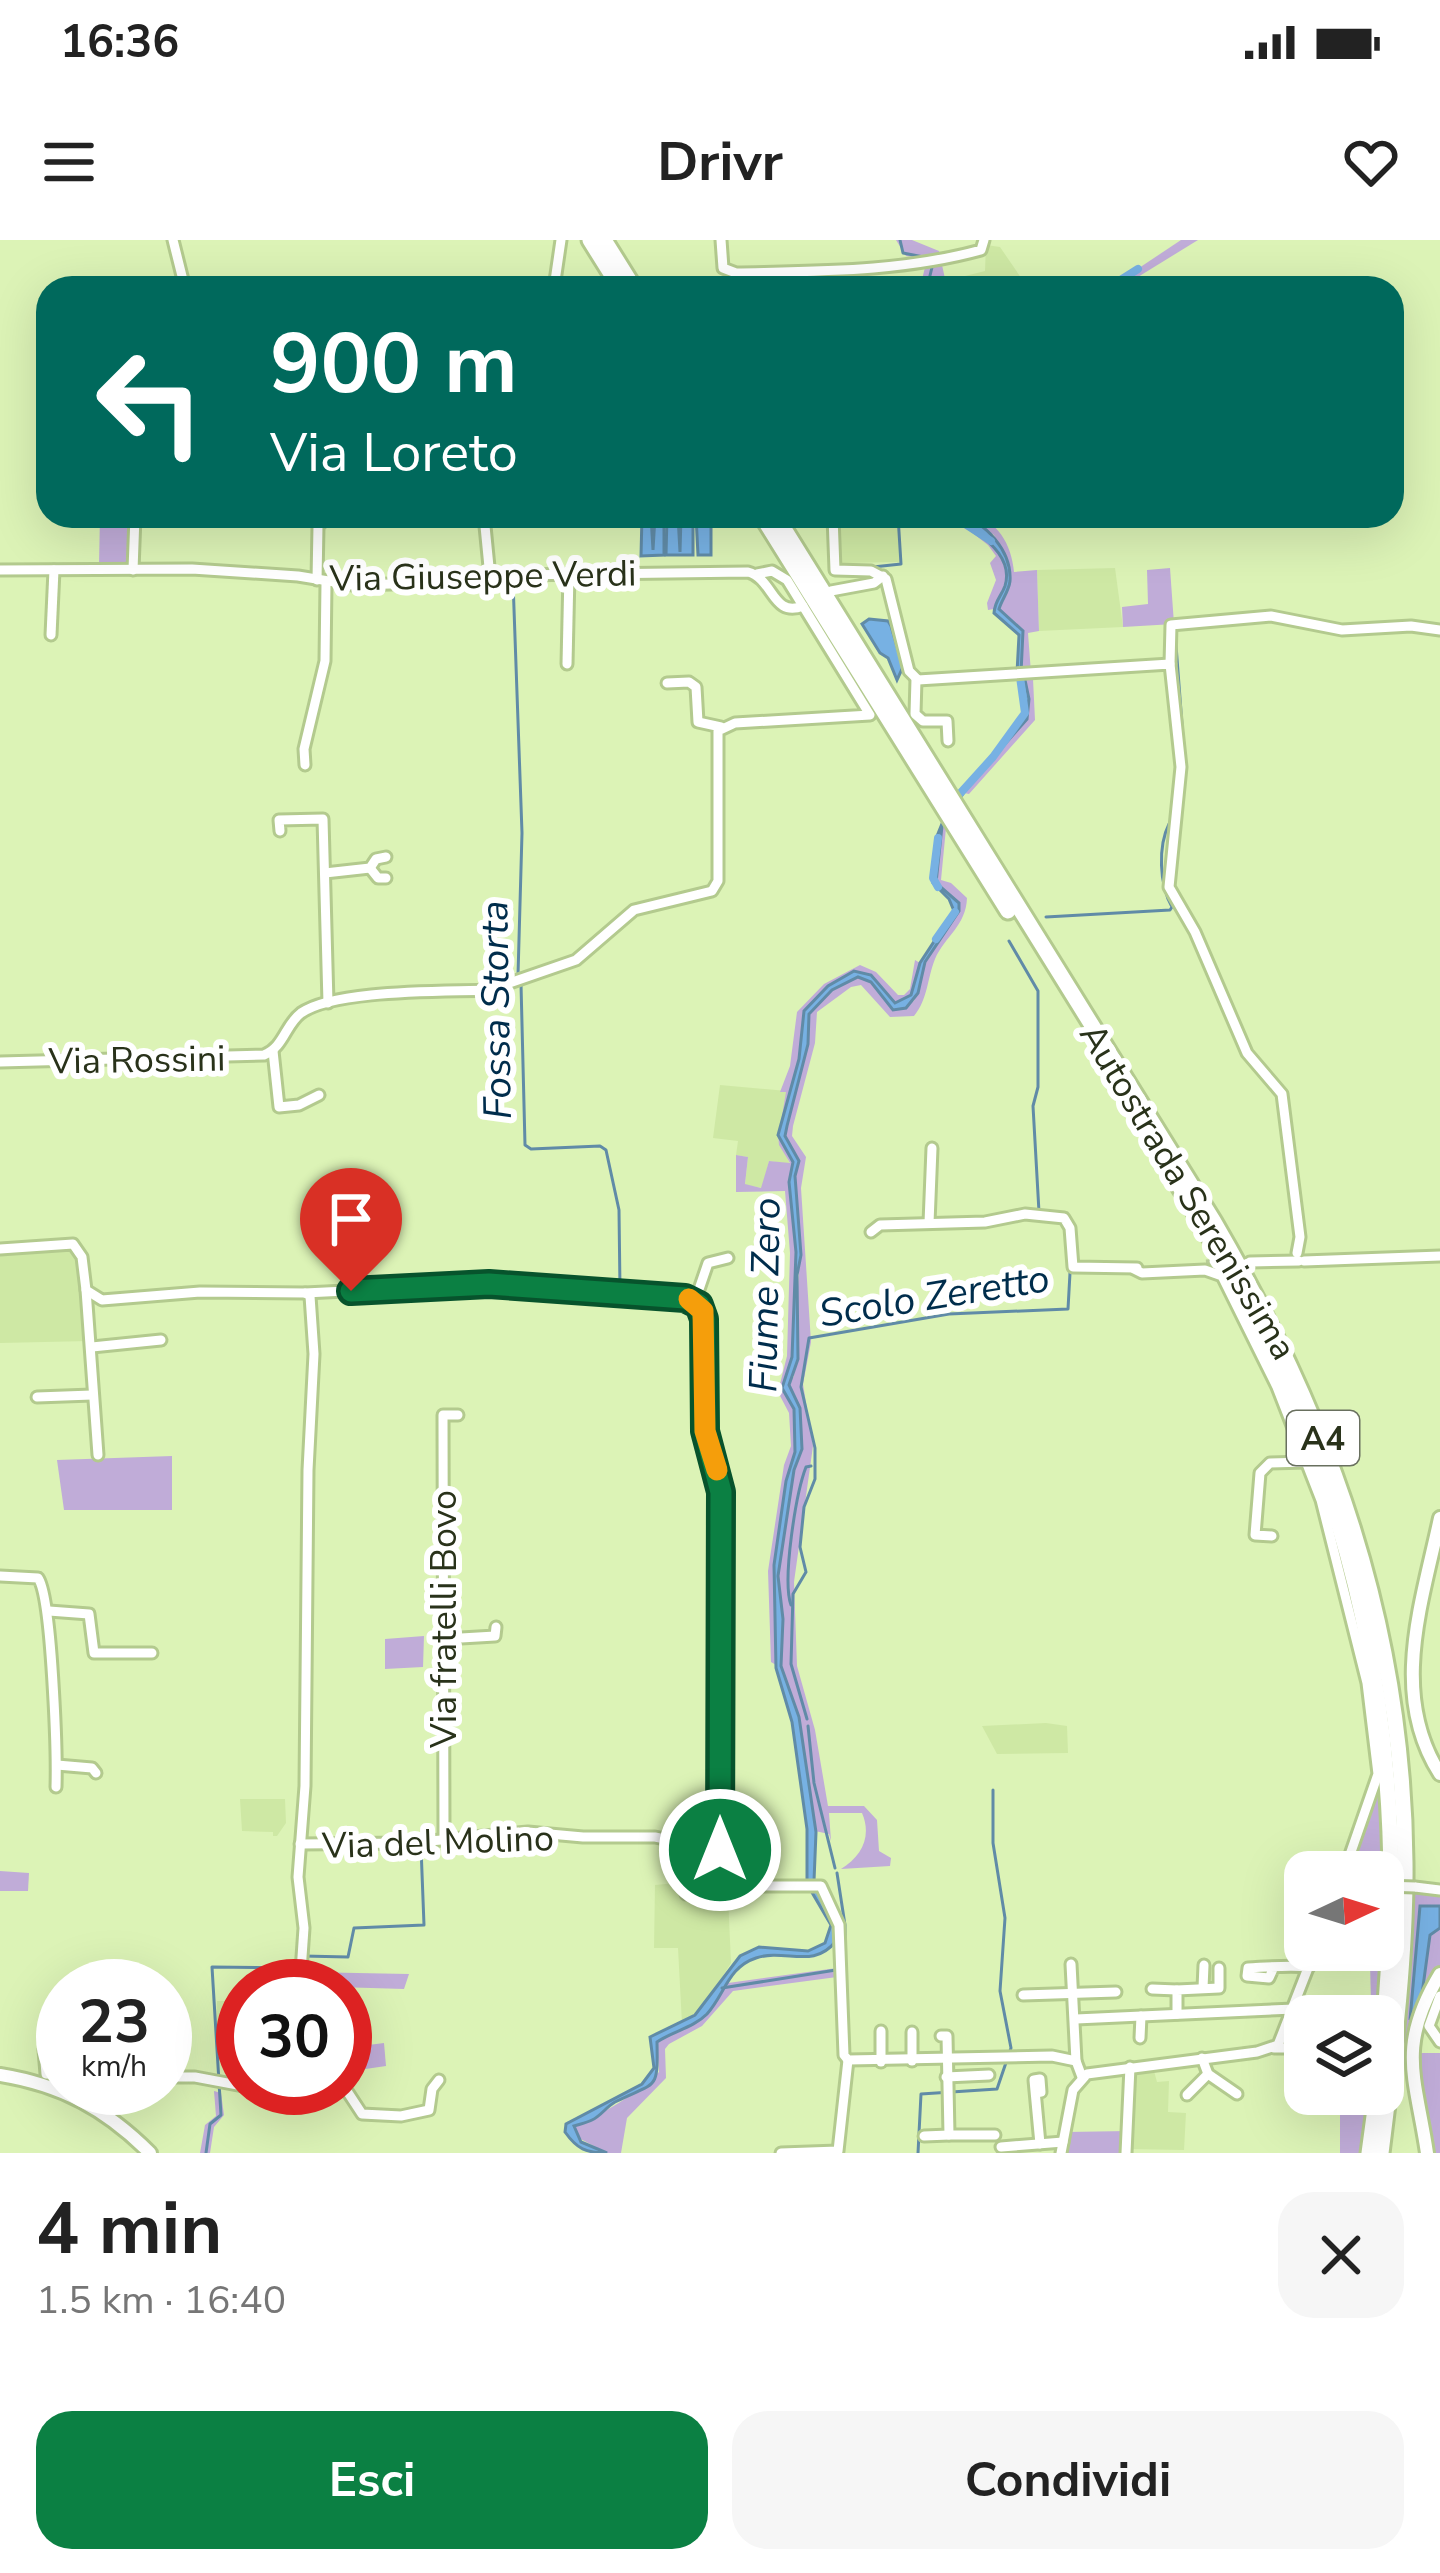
<!DOCTYPE html>
<html lang="it">
<head>
<meta charset="utf-8">
<style>
	:root { --surface:#fff; --page:#f6f6f6; --text:#222; --muted:#767676; --accent:#0b8043 }
	body { margin:0; font-family:"Nunito Sans",sans-serif; background:var(--page); color:var(--text); height:100vh; display:flex; flex-direction:column; font-size:45px; white-space:nowrap }
	* { box-sizing:border-box; margin:0 }
	p { font-size:39px; color:var(--muted) }
	.icon { flex:none; width:66px; height:66px; fill:none; stroke:currentColor; stroke-width:2; stroke-linecap:round; stroke-linejoin:round }
	.map { position:relative; height:1913px; overflow:hidden }
	.side { display:flex; flex-direction:column; background:var(--surface); flex:1 }
	.side>* { flex:none }
	.top-card { position:absolute; left:36px; top:36px; width:1368px; height:252px; border-radius:36px; box-shadow:0 12px 48px #0002; background:#00695c; color:#fff; overflow:hidden }
	.needle { width:78px; rotate:86deg }
	.tools { position:absolute; left:1284px; top:1611px; display:grid; gap:24px }
	.tools a { display:grid; place-items:center; width:120px; height:120px; border-radius:24px; background:var(--surface); box-shadow:0 12px 48px #0002; font-size:60px }
	.speed { position:absolute; left:36px; top:1719px; display:flex; gap:24px; font-size:60px; font-weight:700; text-align:center }
	.speed>* { display:grid; place-content:center; width:156px; height:156px; border-radius:50%; background:var(--surface); box-shadow:0 12px 48px #0002; line-height:1 }
	.speed small { font-size:30px; font-weight:400 }
	.speed .limit { border:18px solid #d22; background:#fff; color:#111 }
	.pin { position:absolute; display:grid; place-items:center; width:102px; height:102px; color:#fff; margin:-123px -51px; border-radius:50% 50% 50% 0; rotate:-45deg; box-shadow:0 0 12px #0007 }
	.pin .icon { rotate:45deg }
	.me { position:absolute; width:132px; margin:-66px; rotate:0deg; stroke-linejoin:round; filter:drop-shadow(0 0 9px #0008) }
	.turn { display:flex; align-items:center; gap:42px; height:252px; padding:0 36px; font-size:54px }
	.turn .icon { width:156px; height:156px; stroke-width:2.5 }
	.turn b { display:block; font-size:84px; line-height:102px }
	.round { display:grid; place-items:center; flex:none; width:126px; height:126px; border-radius:36px; background:var(--page) }
	.headline { display:flex; align-items:center; justify-content:space-between; height:204px; padding:0 36px }
	h1 { font-size:72px; font-weight:700; line-height:90px }
	.cta { display:flex; gap:24px; margin-top:auto; padding:24px 36px }
	.cta a { flex:1; height:138px; border-radius:36px; background:var(--accent); color:#fff; font-size:48px; font-weight:700; line-height:138px; text-align:center }
	.cta a+a { background:var(--page); color:var(--text) }
	.status { display:flex; justify-content:space-between; align-items:center; height:84px; padding:0 60px; background:var(--surface); direction:ltr }
	.status svg { height:33px; fill:currentColor }
	header { display:flex; justify-content:space-between; align-items:center; height:156px; padding:0 36px; background:var(--surface); font-size:54px; font-weight:700 }
	.map>svg:first-child { display:block }
</style>
</head>
<body>
<div class="status"><b>16:36</b><svg viewBox="0 0 49 12"><path d="M0 12V9h3v3zM5 12V6h3v6zM10 12V3h3v9zM15 12V0h3v12zM26 1h20v11H26zM47 4h2v5h-2z"/></svg></div>
<header><svg class="icon" aria-label="menu" viewBox="0 0 24 24"><path d="M4 6h16M4 12h16M4 18h16"/></svg>Drivr<svg class="icon" aria-label="heart" viewBox="0 0 24 24"><path d="M12 20l-8-8c-3-5 5-10 8-4 3-6 11-1 8 4z"/></svg></header>
<div class="map">
<svg width="1440" height="1913" viewBox="0 0 1440 1913">
	<rect width="100%" height="100%" fill="#dcf3b6"/>
	<!-- built -->
	<g fill="#cee8a4">
		<polygon points="986,5 1000,7 1028,48 957,48 957,38 985,31"/>
		<polygon points="840,276 897,276 900,322 841,323"/>
		<polygon points="1115,328 1123,387 1039,391 1037,330"/>
		<polygon points="720,845 787,851 778,900 790,924 769,921 762,948 745,945 748,917 736,915 738,901 713,898"/>
		<polygon points="58,1006 78,1015 89,1101 0,1103 0,1014"/>
		<polygon points="1046,1483 1067,1486 1068,1513 997,1514 982,1486"/>
		<polygon points="240,1559 285,1559 286,1583 277,1596 273,1596 273,1592 242,1591"/>
		<polygon points="726,1638 744,1651 728,1656 731,1723 704,1766 682,1784 678,1708 654,1708 655,1645"/>
		<polygon points="217,1761 243,1761 243,1817 225,1816 216,1808"/>
		<polygon points="1154,1831 1157,1842 1169,1841 1168,1872 1186,1873 1184,1910 1128,1909 1132,1832"/>
	</g>
	<!-- green -->
	<g fill="#c0acd8">
		<polygon points="896,0 912,0 939,11 947,48 920,48 927,19 906,16"/>
		<polygon points="1181,0 1198,0 1120,48 1109,48"/>
		<polygon points="100,276 132,276 131,325 99,325"/>
		<path d="M 951,276 C 974,283 1010,312 1006,342 C 1004,351 996,360 994,369 L 988,370 L 987,363 L 996,340 L 990,323 L 996,316 L 988,305 Z"/>
		<path d="M 967,276 C 997,276 1012,306 1014,332 L 1037,330 L 1039,391 L 1028,393 L 1031,433 L 1021,433 L 1023,391 L 999,371 L 1010,344 L 994,295 Z"/>
		<polygon points="1170,328 1174,384 1123,387 1122,367 1148,364 1147,330"/>
		<polygon points="1033,439 1035,480 969,554 964,553 1027,479 1029,459 1025,440"/>
		<path d="M 942,586 L 946,588 L 941,640 L 951,643 L 967,658 C 966,686 945,696 935,719 C 927,739 928,759 914,776 L 890,777 L 861,745 L 851,747 L 817,772 L 815,803 L 793,886 L 792,896 L 806,917 L 801,948 L 811,1102 L 803,1144 L 813,1206 L 794,1342 L 797,1426 L 815,1490 L 828,1566 L 864,1566 L 877,1580 L 879,1611 L 891,1618 L 890,1626 L 841,1629 C 862,1616 872,1596 862,1573 L 829,1573 L 831,1601 L 829,1594 L 815,1591 L 799,1477 L 781,1426 L 783,1379 L 778,1336 L 794,1230 L 802,1209 L 800,1168 L 789,1145 L 794,1136 L 800,1004 L 795,936 C 803,919 791,910 785,896 L 808,804 L 809,774 L 832,750 L 858,737 L 871,742 L 893,769 L 914,761 L 925,722 L 954,680 L 959,663 L 936,643 Z"/>
		<polygon points="915,720 920,723 911,755 900,764 893,762 871,735 854,731 828,746 804,771 799,819 780,888 786,852 780,852 790,826 797,772 824,744 860,725 876,732 898,755 904,755 910,749"/>
		<polygon points="778,895 793,922 789,942 796,1012 792,1117 782,1148 794,1169 795,1212 774,1325 776,1425 771,1422 768,1331 784,1225 791,1206 789,1173 778,1152 787,1116 790,1013 785,951 736,952 736,915 748,917 745,944 761,948 769,921 790,923 779,905"/>
		<polygon points="172,1216 172,1270 64,1270 57,1220"/>
		<polygon points="424,1396 423,1427 385,1429 385,1399"/>
		<polygon points="1386,1541 1383,1643 1383,1632 1348,1632 1380,1544"/>
		<polygon points="0,1631 29,1633 28,1651 0,1651"/>
		<polygon points="1389,1653 1380,1776 1367,1776 1371,1763 1370,1722 1318,1715 1321,1710 1383,1710"/>
		<polygon points="1414,1653 1440,1655 1440,1729 1410,1804 1401,1802"/>
		<path d="M 837,1728 L 837,1737 L 733,1751 L 702,1786 L 669,1804 L 665,1809 L 666,1838 L 627,1878 L 621,1913 L 607,1913 L 575,1896 L 574,1886 C 605,1873 635,1855 659,1832 L 657,1802 L 712,1767 L 728,1743 Z"/>
		<polygon points="305,1732 409,1734 404,1749 304,1746"/>
		<polygon points="384,1803 386,1826 345,1832 345,1808"/>
		<polygon points="1420,1813 1440,1813 1440,1913 1434,1913 1423,1857"/>
		<polygon points="214,1851 221,1853 224,1875 214,1887 210,1913 200,1913 205,1885 216,1876"/>
		<polygon points="1356,1854 1372,1854 1365,1913 1340,1913 1340,1869 1353,1870"/>
		<polygon points="1128,1891 1127,1913 1063,1913 1067,1892"/>
	</g>
	<!-- water -->
	<g fill="#77b1e3" stroke="#608ba7" stroke-width="3">
		<polygon points="642,276 651,276 653,310 655,276 664,276 664,315 641,316"/>
		<polygon points="667,276 678,276 680,312 681,276 693,276 693,315 666,315"/>
		<polygon points="696,276 711,276 711,315 698,315"/>
		<path d="M 959,276 C 985,281 1012,311 1010,341 C 1009,351 1002,359 999,369 L 1023,391 L 1021,433 L 1017,433 L 1019,395 L 994,373 C 995,360 1001,357 1005,346 C 1015,314 976,293 959,276 Z"/>
		<polygon points="869,379 888,381 891,386 903,427 897,440 888,418 880,413 862,384"/>
		<polygon points="1020,440 1025,440 1029,459 1027,479 968,546 942,586 936,643 959,663 959,671 925,722 918,753 906,768 893,770 871,742 858,737 832,750 809,774 808,804 787,886 785,896 799,921 795,936 801,1015 797,1035 798,1119 789,1145 800,1168 802,1209 794,1230 778,1336 783,1379 781,1426 799,1477 816,1592 814,1641 807,1642 807,1589 792,1482 776,1428 774,1325 786,1241 795,1212 794,1169 782,1148 792,1117 796,1012 789,942 793,922 778,895 799,819 804,771 828,746 854,731 871,735 895,763 911,755 920,723 954,671 949,659 933,643 937,596 948,569 1025,477 1027,464"/>
		<path d="M 815,1648 L 831,1673 L 836,1701 C 813,1730 786,1708 756,1718 C 728,1727 725,1754 707,1774 C 693,1788 673,1791 657,1802 C 658,1852 657,1841 615,1862 C 606,1867 601,1876 592,1880 C 586,1883 580,1884 574,1886 L 581,1902 L 607,1913 C 586,1913 577,1909 565,1892 L 566,1884 L 642,1844 L 654,1828 L 650,1797 L 695,1775 L 740,1716 L 759,1707 L 808,1711 L 825,1703 L 831,1685 L 810,1649 Z"/>
		<polygon points="1420,1666 1440,1666 1440,1688 1430,1695 1422,1754 1410,1780"/>
	</g>
	<g fill="none" stroke-linecap="round" stroke-linejoin="round">
		<!-- stream -->
		<g stroke="#608ba7" stroke-width="3">
			<polyline points="900,0 903,13 934,19 927,48"/>
			<polyline points="873,327 901,324 898,276"/>
			<polyline points="547,330 633,329"/>
			<polyline points="513,341 522,593 518,735"/>
			<polyline points="1176,405 1184,511"/>
			<path d="M 1046,677 L 1170,670 L 1172,667 C 1159,644 1158,606 1169,584"/>
			<polyline points="1009,701 1038,751 1038,847 1033,866 1039,972"/>
			<polyline points="521,744 525,905 531,909 600,906 606,910 619,970 620,1049"/>
			<polyline points="699,1057 707,1076"/>
			<path d="M 791,1365 C 782,1340 796,1253 806,1227 L 811,1226"/>
			<polyline points="807,1479 791,1424 793,1354 806,1332 800,1307 804,1267 815,1239 815,1208 801,1147 809,1098 949,1074 1068,1069 1070,1033"/>
			<polyline points="808,1486 814,1543 835,1628"/>
			<polyline points="625,1593 652,1593"/>
			<polyline points="837,1633 845,1685 845,1726"/>
			<polyline points="303,1716 348,1717 354,1688 424,1685 421,1607"/>
			<polyline points="722,1748 836,1730"/>
			<polyline points="206,1913 210,1884 221,1875 212,1727 297,1728"/>
			<polyline points="918,1913 921,1854 997,1849 1011,1808 1000,1751 1005,1678 993,1603 993,1550"/>
		</g>
		<!-- river -->
		<g stroke="#77b1e3" stroke-width="8">
			<polyline points="1108,48 1138,29"/>
			<polyline points="961,276 965,284 991,301"/>
			<polyline points="956,558 993,517 1025,473 1020,437"/>
			<polyline points="938,598 933,638 938,647"/>
			<polyline points="936,699 955,672"/>
		</g>
		<!-- minor-tunnel -->
		<polyline stroke="#b8cc97" stroke-width="9" stroke-dasharray="9 4.5" stroke-linecap="butt" points="1206,1024 1227,1023"/>
		<!-- minor casing -->
		<g stroke="#b3ca8e" stroke-width="15">
			<g id="minor">
				<polyline points="173,0 185,48"/>
				<path d="M 721,0 L 723,28 L 736,33 C 818,31 901,32 981,10 L 984,0"/>
				<polyline points="554,48 561,0"/>
				<polyline points="484,276 490,337"/>
				<polyline points="833,276 835,330 871,331 886,339 909,431 918,440 1170,424 1181,527 1169,647 1195,692 1247,813 1282,854 1300,997 1297,1013"/>
				<path d="M 0,330 L 192,329 L 298,336 L 353,345 L 429,343 L 514,335 L 748,332 C 774,339 772,378 803,366"/>
				<polyline points="133,330 135,276"/>
				<polyline points="317,340 318,286 329,276"/>
				<polyline points="831,351 874,343 883,336"/>
				<polyline points="51,395 54,330"/>
				<polyline points="567,424 569,333"/>
				<polyline points="1170,424 1171,385 1271,376 1342,390 1411,386 1440,390"/>
				<polyline points="916,439 915,474 923,481 947,481 948,501"/>
				<polyline points="667,443 689,442 696,447 698,482 721,487"/>
				<polyline points="305,525 304,509 325,421 326,343"/>
				<polyline points="280,591 279,580 323,579 328,763"/>
				<polyline points="370,628 378,638 386,638"/>
				<polyline points="325,633 370,628 376,619 386,617"/>
				<polyline points="273,811 279,867 299,865 319,855"/>
				<path d="M 0,822 L 264,815 C 284,807 285,785 301,773 C 335,749 445,752 489,750 L 576,720 L 634,670 L 712,651 L 718,641 L 718,491 L 735,483 L 870,475 L 787,340 L 772,331 L 757,334"/>
				<polyline points="929,983 932,908"/>
				<polyline points="871,992 880,985 985,982 1025,974 1064,978 1070,988 1073,1027 1137,1028"/>
				<polyline points="0,1009 73,1004 82,1017 86,1050 102,1060 200,1052 305,1053 310,1056 314,1114 308,1230 305,1546 298,1637 304,1688 300,1746"/>
				<polyline points="1304,1021 1440,1016"/>
				<polyline points="1250,1022 1299,1021"/>
				<polyline points="1134,1029 1142,1033 1205,1030 1222,1036 1277,1147 1321,1260 1367,1443 1378,1534 1344,1632"/>
				<polyline points="86,1050 98,1215"/>
				<polyline points="305,1053 489,1044 685,1058 699,1065 704,1079 705,1191 721,1252 718,1615"/>
				<polyline points="695,1061 708,1023 728,1018"/>
				<polyline points="92,1107 161,1100"/>
				<polyline points="37,1157 92,1155"/>
				<polyline points="1272,1296 1255,1295 1260,1233 1270,1223 1307,1222"/>
				<path d="M 0,1336 L 38,1338 C 52,1357 57,1514 56,1547"/>
				<polyline points="49,1371 89,1374 94,1413 152,1413"/>
				<polyline points="444,1399 495,1396 496,1387"/>
				<polyline points="57,1525 92,1528 96,1533"/>
				<polyline points="444,1599 443,1175 458,1175"/>
				<polyline points="300,1604 408,1603 528,1592 583,1597 655,1597 704,1607 718,1615 729,1634 746,1646 821,1646 839,1685 844,1815 848,1820 1052,1816 1076,1821"/>
				<polyline points="1415,1647 1440,1650"/>
				<polyline points="686,1654 740,1647"/>
				<polyline points="1071,1724 1076,1821 1082,1837"/>
				<path d="M 1274,1727 L 1269,1738 L 1247,1736 L 1248,1728 C 1268,1727 1289,1725 1309,1727"/>
				<polyline points="1203,1748 1204,1725"/>
				<polyline points="1152,1749 1177,1750"/>
				<polyline points="1023,1755 1116,1752"/>
				<polyline points="1440,1756 1429,1786 1440,1802"/>
				<polyline points="1177,1774 1177,1750 1219,1748 1219,1728"/>
				<polyline points="1076,1779 1294,1769"/>
				<polyline points="881,1791 881,1822"/>
				<polyline points="912,1792 912,1821"/>
				<polyline points="941,1796 947,1796 949,1895 995,1895"/>
				<polyline points="1140,1798 1141,1776"/>
				<polyline points="1274,1808 1305,1808"/>
				<polyline points="44,1810 46,1834 63,1835"/>
				<polyline points="1202,1818 1208,1834 1237,1854"/>
				<polyline points="165,1837 195,1837 243,1846"/>
				<polyline points="946,1837 989,1835"/>
				<polyline points="345,1848 362,1874 401,1876 429,1870 432,1849 439,1840"/>
				<polyline points="71,1853 86,1848"/>
				<polyline points="1036,1853 1041,1852 1040,1839 1034,1840 1040,1904"/>
				<polyline points="1187,1855 1208,1834"/>
				<polyline points="92,1864 102,1859 101,1848"/>
				<polyline points="924,1896 949,1895"/>
				<polyline points="1001,1907 1063,1902"/>
				<polyline points="781,1913 838,1911 848,1820"/>
				<polyline points="1061,1913 1073,1850 1087,1834 1257,1812 1278,1805 1315,1710"/>
				<polyline points="1126,1913 1130,1827"/>
			</g>
		</g>
		<!-- major casing -->
		<g stroke="#b3ca8e" stroke-width="18">
			<g id="major">
				<path d="M 1440,1278 C 1422,1363 1389,1454 1440,1534"/>
				<path d="M 0,1835 C 62,1845 106,1869 150,1913"/>
				<path d="M 1427,1913 C 1416,1838 1396,1807 1440,1734"/>
			</g>
		</g>
		<!-- highway casing -->
		<g stroke="#b3ca8e" stroke-width="21">
			<g id="highway">
				<polyline points="590,0 620,48"/>
				<polyline points="604,0 634,48"/>
				<polyline points="762,276 1008,671"/>
				<path d="M 776,276 L 1214,982 C 1331,1183 1403,1386 1405,1622 C 1406,1719 1393,1816 1381,1913"/>
				<path d="M 1157,910 C 1202,983 1247,1055 1282,1133 C 1377,1343 1407,1567 1383,1794"/>
				<polyline points="1369,1913 1377,1854"/>
			</g>
		</g>
		<!-- minor -->
		<use href="#minor" stroke="#fff" stroke-width="9"/>
		<!-- major -->
		<use href="#major" stroke="#fff" stroke-width="12"/>
		<!-- highway -->
		<use href="#highway" stroke="#fff" stroke-width="15"/>
		<!-- minor-bridge casing -->
		<g stroke="#b3ca8e" stroke-width="15" stroke-linecap="butt">
			<polyline id="minor-bridge" points="1385,1646 1415,1647"/>
		</g>
		<!-- minor-bridge -->
		<use href="#minor-bridge" stroke="#fff" stroke-width="9"/>
	</g>
	<g fill="none" stroke-linecap="round" stroke-linejoin="round">
		<!-- route casing -->
		<g stroke="#07532c" stroke-width="30">
			<polyline id="route" points="351,1051 489,1044 685,1058 699,1065 704,1079 705,1191 721,1252 720,1610"/>
		</g>
		<!-- route -->
		<use href="#route" stroke="#0b8043" stroke-width="21"/>
		<!-- slow -->
		<polyline stroke="#f59e0b" stroke-width="21" points="689,1059 703,1071 705,1191 717,1230"/>
	</g>
	<g text-anchor="middle" stroke-width="12" stroke-linejoin="round" paint-order="stroke">
		<!-- shield labels -->
		<rect fill="#fff" stroke="#69705f" stroke-width="3" x="1287" y="1171" width="72" height="54" rx="9"/>
		<g font-size="33" font-weight="bold" fill="#29321a">
			<text x="1323" y="1210">A4</text>
		</g>
		<!-- street labels -->
		<g font-size="36" fill="#29321a" stroke="#fff">
			<text transform="translate(483 335) rotate(-1)" y="13">Via Giuseppe Verdi</text>
			<text transform="translate(137 819) rotate(-1)" y="13">Via Rossini</text>
			<text transform="translate(1189 951) rotate(59)" y="13">Autostrada Serenissima</text>
			<text transform="translate(443 1379) rotate(-90)" y="13">Via fratelli Bovo</text>
			<text transform="translate(438 1601) rotate(-2)" y="13">Via del Molino</text>
		</g>
		<!-- water labels -->
		<g font-size="39" font-style="italic" fill="#002d4c" stroke="#fff">
			<text transform="translate(495 770) rotate(-91)" y="14">Fossa Storta</text>
			<text transform="translate(764 1055) rotate(-89)" y="14">Fiume Zero</text>
			<text transform="translate(934 1055) rotate(-9)" y="14">Scolo Zeretto</text>
		</g>
	</g>
</svg>
<div class="tools">
<a><svg class="needle" viewBox="-14 -14 28 28"><path d="M0-13l5 13h-10z" fill="#e53935"/><path d="M0 13l5-13h-10z" fill="#767676"/></svg></a>
<a><svg class="icon" aria-label="layers" viewBox="0 0 24 24"><path d="M12 4l9 5-9 5-9-5zM3 14l9 5 9-5"/></svg></a>
</div>
<div class="speed"><div>23<small>km/h</small></div><div class="limit">30</div></div>
<div class="pin" style="left:351px;top:1051px;background:#d93025"><svg class="icon" aria-label="arrive" viewBox="0 0 24 24"><path d="M6 21V4h12l-3 4 3 4H6"/></svg></div>
<svg class="me" style="left:720px;top:1610px" viewBox="-20 -20 40 40"><circle r="17" fill="#0b8043" stroke="#fff" stroke-width="3"/><path d="M0-11L8 9 0 5-8 9z" fill="#fff"/></svg>
<div class="top-card">
<div class="turn"><svg class="icon" aria-label="left" viewBox="0 0 24 24"><path d="M17 20v-9H6M10 6l-5 5 5 5"/></svg><div><b>900 m</b>Via Loreto</div></div>
</div>
</div>
<section class="side">
<div class="headline"><div><h1>4 min</h1><p>1.5 km · 16:40</p></div><a class="round"><svg class="icon" aria-label="close" viewBox="0 0 24 24"><path d="M6 6l12 12M18 6L6 18"/></svg></a></div>
<div class="cta"><a>Esci</a><a>Condividi</a></div>
</section>
</body>
</html>
